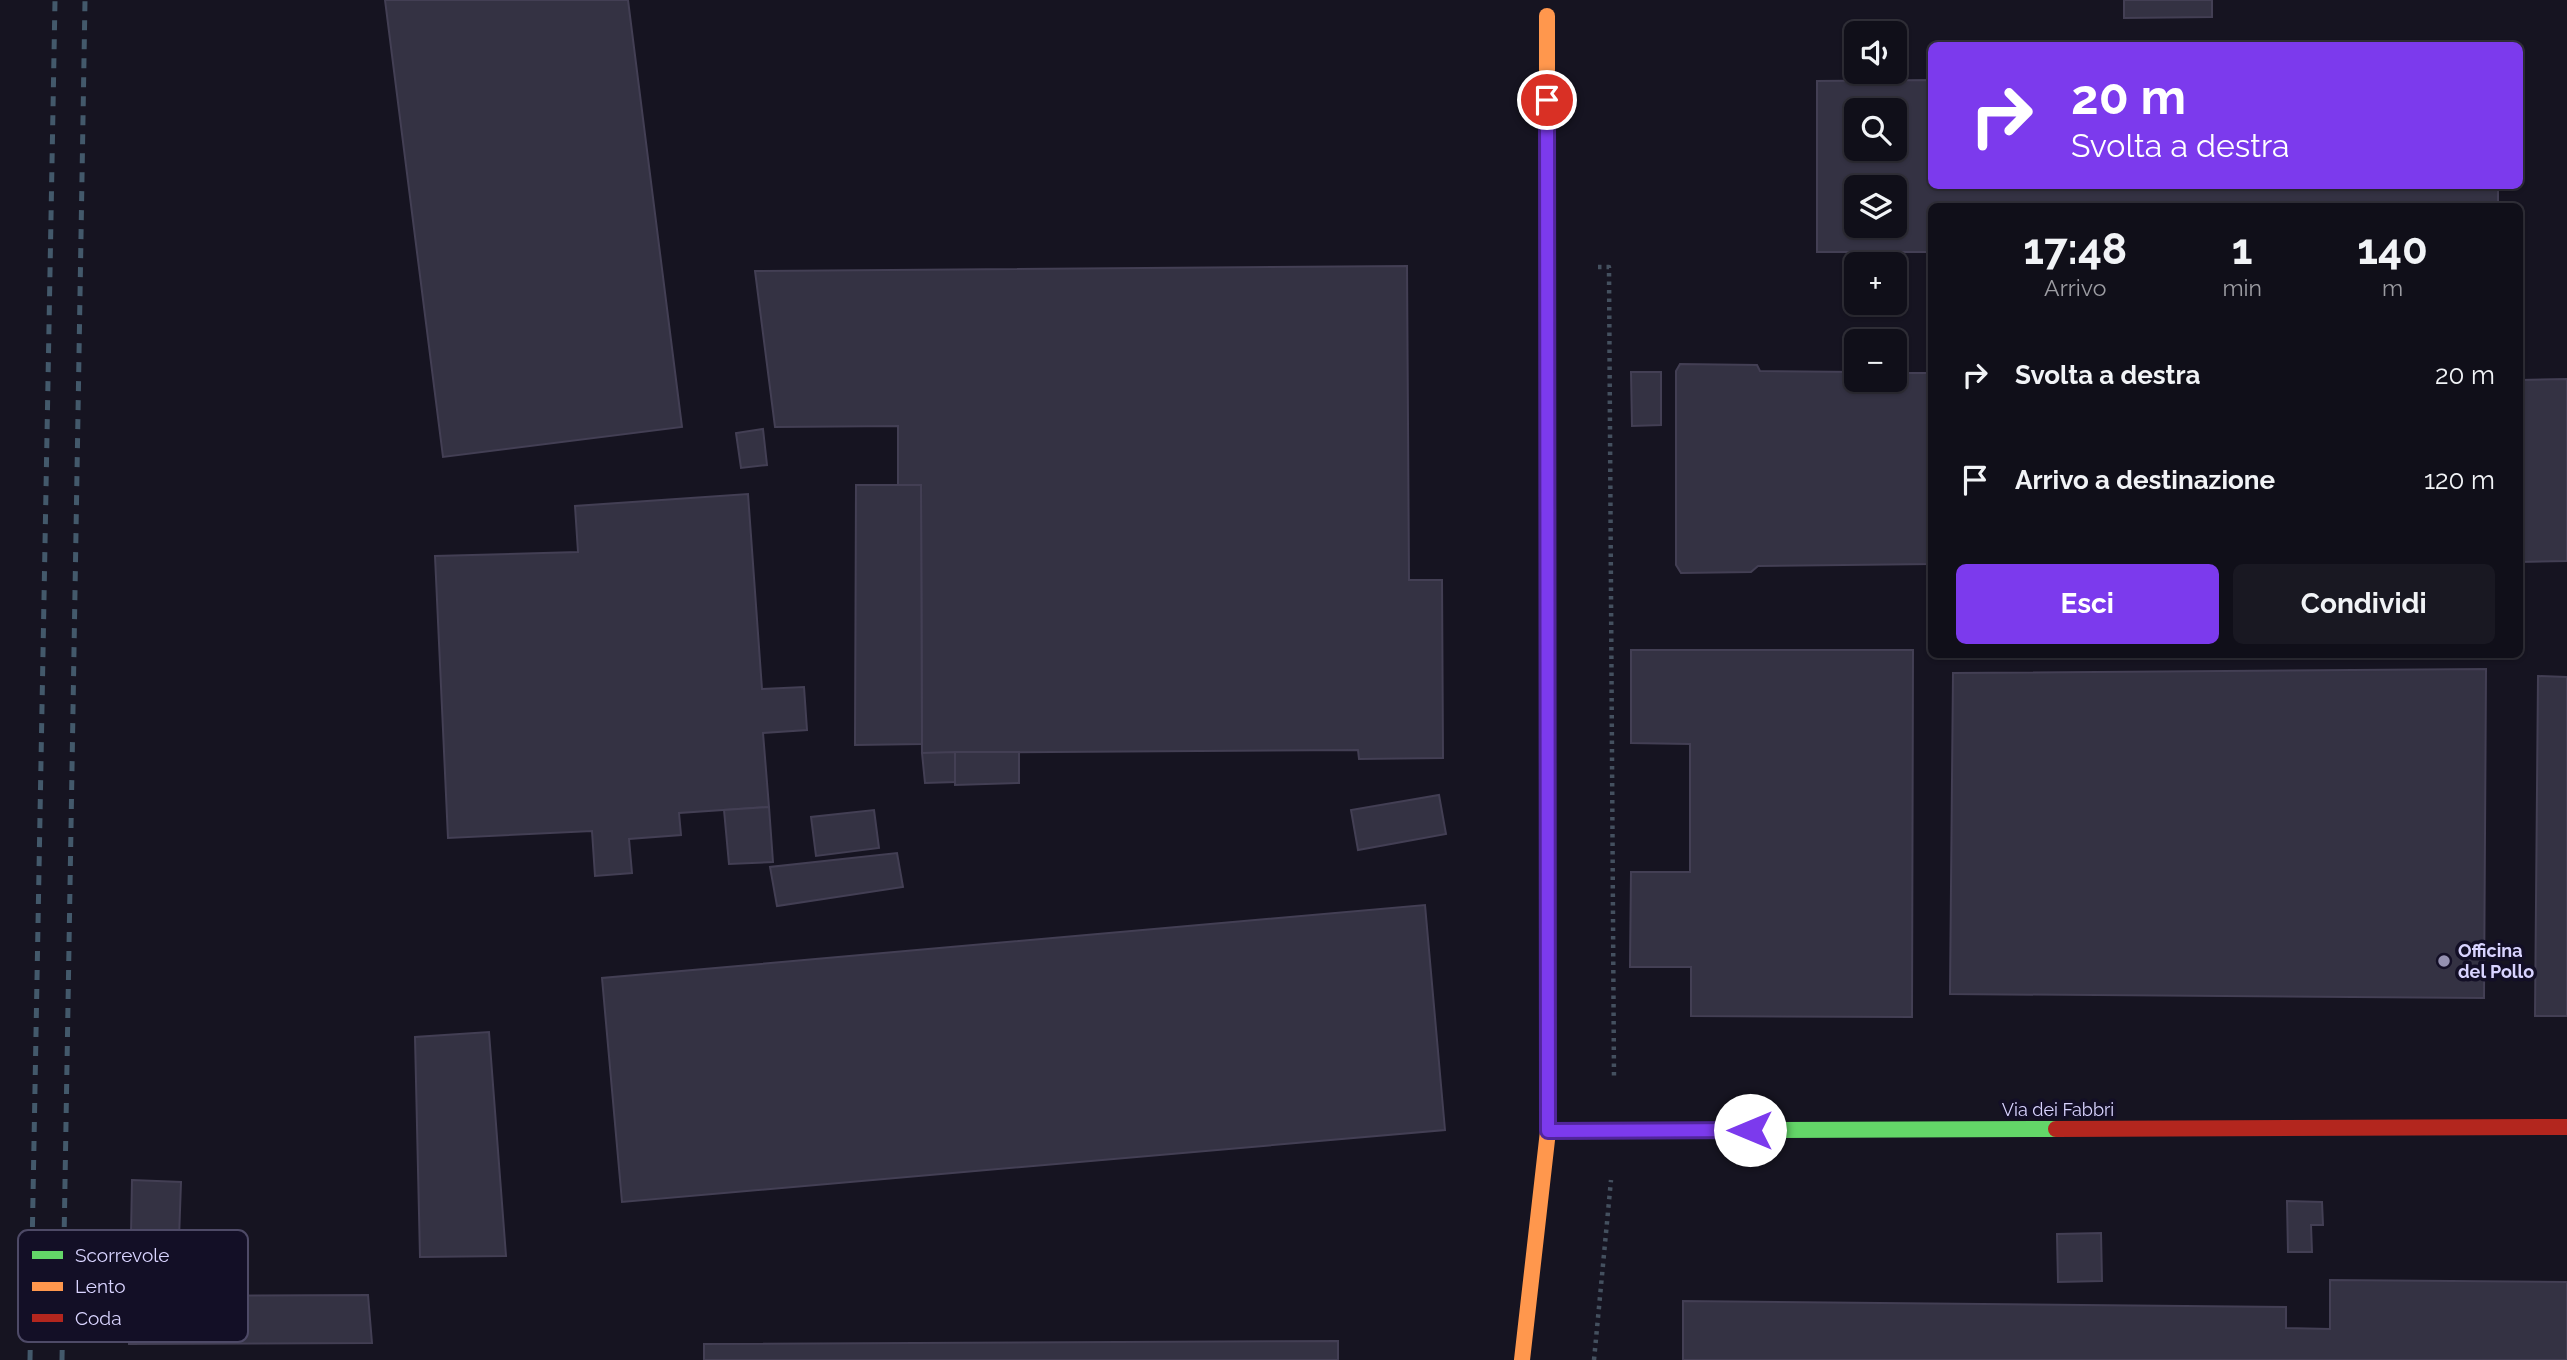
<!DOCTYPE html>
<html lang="it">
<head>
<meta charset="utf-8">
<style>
	:root { --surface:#100f19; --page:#191822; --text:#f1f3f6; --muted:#9c9ca2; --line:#302f38; --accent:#7c3aed }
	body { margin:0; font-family:Raleway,sans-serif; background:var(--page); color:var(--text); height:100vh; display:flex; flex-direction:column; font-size:26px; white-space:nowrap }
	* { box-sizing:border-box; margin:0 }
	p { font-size:23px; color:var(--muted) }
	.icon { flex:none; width:38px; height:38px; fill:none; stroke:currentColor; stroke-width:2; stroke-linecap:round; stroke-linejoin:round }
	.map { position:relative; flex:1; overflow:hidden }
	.panel { position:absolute; left:1928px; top:203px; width:595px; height:455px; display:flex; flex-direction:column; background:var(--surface); border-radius:10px; box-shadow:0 2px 5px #0004,0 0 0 2px var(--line) }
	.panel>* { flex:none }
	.banner { position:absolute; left:1928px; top:42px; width:595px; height:147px; border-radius:10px; box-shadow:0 2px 5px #0004,0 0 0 2px var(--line); background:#7c3aed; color:#fff; overflow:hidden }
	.tools { position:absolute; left:1844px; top:21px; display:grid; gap:14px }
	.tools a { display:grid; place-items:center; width:63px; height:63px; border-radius:10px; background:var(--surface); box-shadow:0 2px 5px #0004,0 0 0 2px var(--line); font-size:35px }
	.pin { position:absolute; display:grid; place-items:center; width:60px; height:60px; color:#fff; margin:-30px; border:4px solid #fff; border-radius:50%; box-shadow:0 2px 7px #0007 }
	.me { position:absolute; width:77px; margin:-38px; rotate:270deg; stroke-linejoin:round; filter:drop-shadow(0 0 5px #0008) }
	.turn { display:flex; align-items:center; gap:24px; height:147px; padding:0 28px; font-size:32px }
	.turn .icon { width:91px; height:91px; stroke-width:2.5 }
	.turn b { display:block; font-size:49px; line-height:60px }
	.eta { display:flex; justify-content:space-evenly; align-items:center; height:119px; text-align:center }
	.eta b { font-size:42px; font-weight:700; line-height:49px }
	.cta { display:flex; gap:14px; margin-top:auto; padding:14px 28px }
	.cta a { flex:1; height:80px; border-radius:10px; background:var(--accent); color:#fff; font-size:28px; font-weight:700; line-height:80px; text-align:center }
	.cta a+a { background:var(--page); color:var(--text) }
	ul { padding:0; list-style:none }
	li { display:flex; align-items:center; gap:21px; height:105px; padding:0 28px }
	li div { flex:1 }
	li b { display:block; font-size:26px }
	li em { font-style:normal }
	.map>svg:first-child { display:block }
</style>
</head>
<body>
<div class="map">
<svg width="2567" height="1360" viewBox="0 0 2567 1360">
	<rect width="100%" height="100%" fill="#161421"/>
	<!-- building -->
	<g fill="#343243" stroke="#433f54" stroke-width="2" fill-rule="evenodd">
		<polygon points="385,0 628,0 682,427 443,457"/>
		<polygon points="2124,0 2212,0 2212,17 2124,18"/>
		<path d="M 1932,80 L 1932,186 L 2498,186 L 2498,206 L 1932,206 L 1932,252 L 1817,252 L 1817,81 ZM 1857,110 L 1895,110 L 1895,149 L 1857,149 ZM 1857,187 L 1895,187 L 1895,226 L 1857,226 Z"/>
		<polygon points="1407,266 1409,580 1442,580 1443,758 1359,759 1358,750 922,753 921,485 898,485 898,426 775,427 755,271"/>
		<polygon points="1680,364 1757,365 1760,371 1857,372 1857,380 1895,380 1895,373 1932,373 1932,564 1758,566 1751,572 1681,573 1676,565 1676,371"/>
		<polygon points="1631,372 1661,372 1661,425 1632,426"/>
		<polygon points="2567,379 2567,561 2520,562 2520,380"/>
		<polygon points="763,429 767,465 741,468 736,433"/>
		<polygon points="856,485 921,485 922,744 855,745"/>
		<polygon points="748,494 762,689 804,687 807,730 763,733 769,807 679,813 681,835 629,839 632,873 595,876 592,831 448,838 435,556 578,552 575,506"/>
		<polygon points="1631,650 1913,650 1912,1017 1691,1016 1691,967 1630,967 1631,872 1690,872 1690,744 1631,743"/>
		<polygon points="2486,669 2484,998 1950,994 1953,673"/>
		<polygon points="2538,676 2567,677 2567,1016 2535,1016"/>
		<polygon points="955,752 955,782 925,783 922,753"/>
		<polygon points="955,752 1019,752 1019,783 955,785"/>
		<polygon points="1439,795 1446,834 1358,850 1351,810"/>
		<polygon points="769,807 773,862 729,864 724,810"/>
		<polygon points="874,810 879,848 816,856 811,817"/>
		<polygon points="897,853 903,887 777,906 770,867"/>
		<polygon points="1425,905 1445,1130 622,1202 602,978"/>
		<polygon points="489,1032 506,1256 420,1257 415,1037"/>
		<polygon points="132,1180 181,1182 177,1296 368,1295 372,1343 129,1344"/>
		<polygon points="2287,1201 2322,1202 2323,1225 2311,1225 2312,1252 2288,1252"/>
		<polygon points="2101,1233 2102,1281 2058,1282 2057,1234"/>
		<polygon points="2330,1280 2567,1282 2567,1360 1683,1360 1683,1301 2286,1307 2286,1328 2330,1329"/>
		<polygon points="1338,1341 1338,1360 704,1360 704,1344"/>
	</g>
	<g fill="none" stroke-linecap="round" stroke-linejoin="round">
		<!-- path -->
		<g stroke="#44505f" stroke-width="4.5" stroke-dasharray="3.5 5" stroke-linecap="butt">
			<polyline points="1598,267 1609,267 1614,1080"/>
			<polyline points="1594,1360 1611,1180"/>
		</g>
		<!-- fast -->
		<g stroke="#63d668" stroke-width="16">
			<polyline points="1547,486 1548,788"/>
			<polyline points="1548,1131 2056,1129"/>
		</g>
		<!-- slow -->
		<g stroke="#ff974d" stroke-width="16">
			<polyline points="1547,16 1547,486"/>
			<polyline points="1522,1360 1548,1131 1548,788"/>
		</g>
		<!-- jam -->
		<polyline stroke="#b3261e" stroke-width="16" points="2056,1129 2567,1127"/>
		<!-- rail -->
		<g stroke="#43596b" stroke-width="5" stroke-dasharray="10 9" stroke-linecap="butt">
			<polyline points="30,1360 55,0"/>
			<polyline points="62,1360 85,0"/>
		</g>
	</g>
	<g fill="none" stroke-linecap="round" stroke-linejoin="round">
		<!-- route casing -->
		<g stroke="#51269a" stroke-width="18">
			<polyline id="route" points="1547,100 1548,1131 1750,1130"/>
		</g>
		<!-- route -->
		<use href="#route" stroke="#7c3aed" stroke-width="12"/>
	</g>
	<!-- markers -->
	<circle fill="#9591b1" stroke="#130f26" stroke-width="2.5" cx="2444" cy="961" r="7"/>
	<g text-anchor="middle" stroke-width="7" stroke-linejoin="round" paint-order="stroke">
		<!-- poi labels -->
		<g font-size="18" font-weight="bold" fill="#d9d4ff" stroke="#130f26" text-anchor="start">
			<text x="2458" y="957">Officina<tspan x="2458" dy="21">del Pollo</tspan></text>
		</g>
		<!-- street labels -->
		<g font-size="18" fill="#d9d4ff" stroke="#130f26">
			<text x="2058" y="1116">Via dei Fabbri</text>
		</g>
	</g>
	<!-- legend -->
	<rect x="18" y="1230" width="230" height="112" rx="10" fill="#130f26" stroke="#4e4a67" stroke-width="2"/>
	<rect x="32" y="1251" width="31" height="8" fill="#63d668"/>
	<rect x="32" y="1282" width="31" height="9" fill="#ff974d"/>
	<rect x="32" y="1314" width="31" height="8" fill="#b3261e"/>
	<g font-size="19" fill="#d9d4ff">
		<text x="75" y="1262">Scorrevole</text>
		<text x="75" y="1293">Lento</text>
		<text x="75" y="1325">Coda</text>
	</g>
</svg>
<div class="tools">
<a><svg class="icon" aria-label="sound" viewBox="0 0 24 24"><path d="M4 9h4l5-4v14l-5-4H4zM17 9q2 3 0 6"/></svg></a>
<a><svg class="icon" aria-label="search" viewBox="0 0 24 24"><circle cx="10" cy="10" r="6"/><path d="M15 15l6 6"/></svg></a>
<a><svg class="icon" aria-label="layers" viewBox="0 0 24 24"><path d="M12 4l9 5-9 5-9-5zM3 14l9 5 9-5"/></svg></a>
<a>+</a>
<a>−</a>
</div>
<div class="pin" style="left:1547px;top:100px;background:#d93025"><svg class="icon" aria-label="arrive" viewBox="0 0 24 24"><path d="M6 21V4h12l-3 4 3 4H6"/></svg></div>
<svg class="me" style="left:1750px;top:1130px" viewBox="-20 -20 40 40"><circle r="19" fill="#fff"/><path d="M0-13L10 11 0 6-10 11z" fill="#7c3aed"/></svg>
<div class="banner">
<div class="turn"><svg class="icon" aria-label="right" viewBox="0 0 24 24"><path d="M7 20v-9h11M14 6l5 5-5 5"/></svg><div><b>20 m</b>Svolta a destra</div></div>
</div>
<section class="panel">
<div class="eta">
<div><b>17:48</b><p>Arrivo</p></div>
<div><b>1</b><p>min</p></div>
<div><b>140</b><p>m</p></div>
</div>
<ul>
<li><svg class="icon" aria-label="right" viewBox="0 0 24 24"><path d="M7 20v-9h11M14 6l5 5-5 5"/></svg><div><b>Svolta a destra</b></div><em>20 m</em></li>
<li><svg class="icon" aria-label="arrive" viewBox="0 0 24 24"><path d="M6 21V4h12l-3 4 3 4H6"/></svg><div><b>Arrivo a destinazione</b></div><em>120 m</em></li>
</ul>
<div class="cta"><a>Esci</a><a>Condividi</a></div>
</section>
</div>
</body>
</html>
